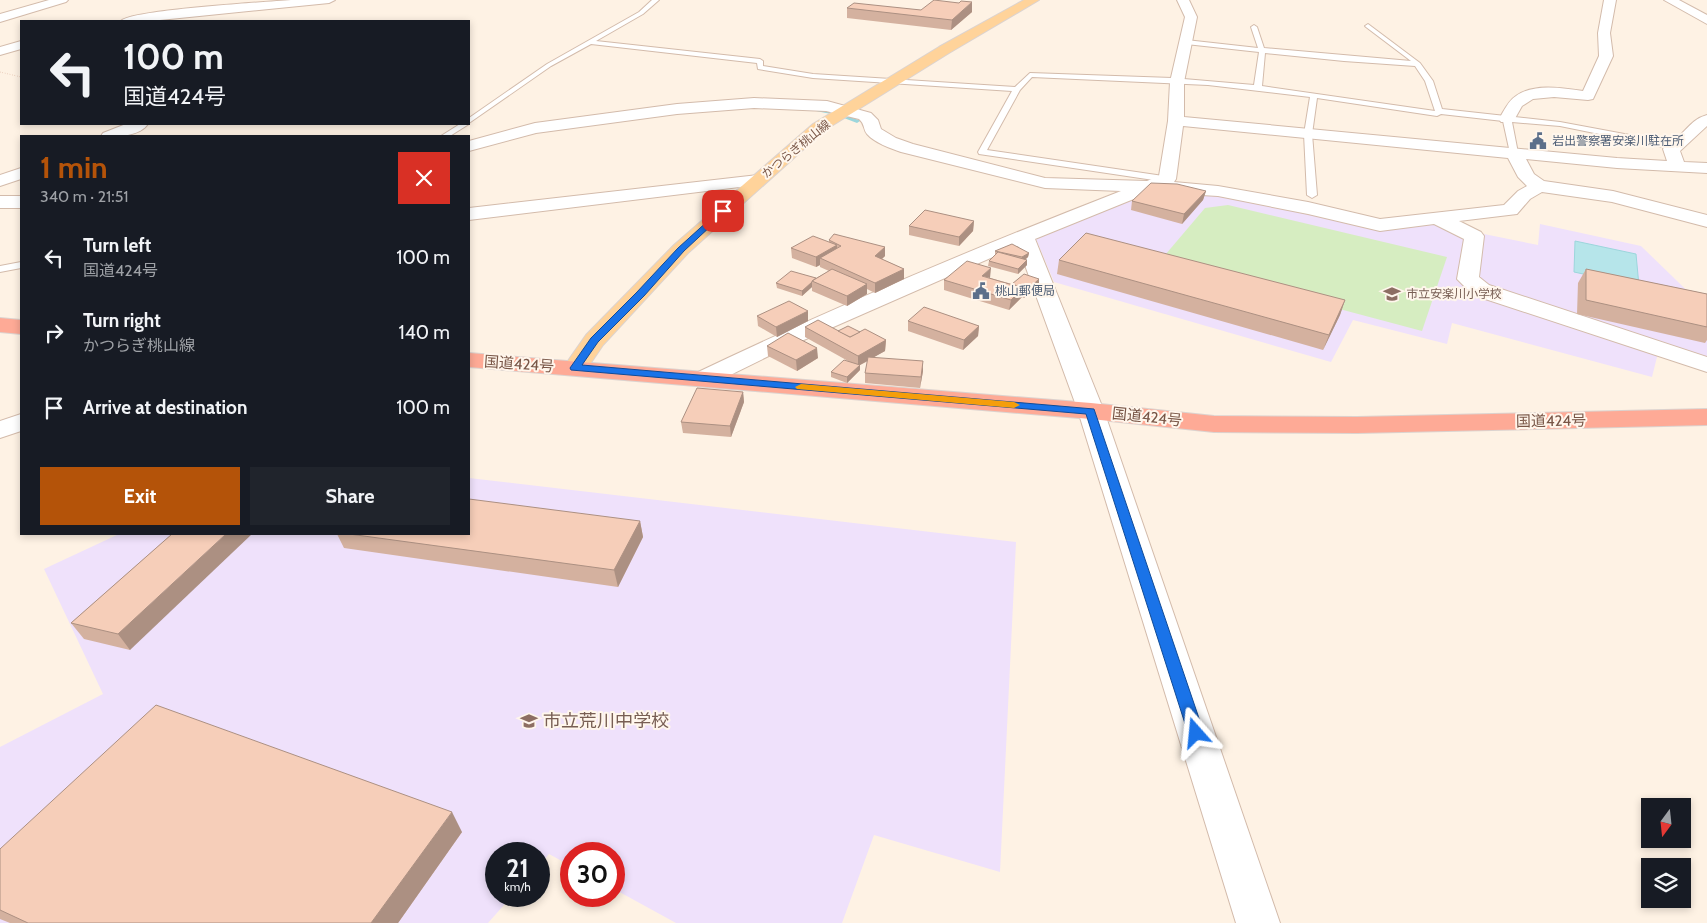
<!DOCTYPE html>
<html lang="en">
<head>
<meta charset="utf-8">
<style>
	:root { --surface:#171b24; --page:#20242c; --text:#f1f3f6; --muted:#9ea1a6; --accent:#b45309 }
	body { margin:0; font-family:Cabin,"Noto Sans JP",sans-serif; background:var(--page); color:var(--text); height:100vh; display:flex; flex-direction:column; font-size:19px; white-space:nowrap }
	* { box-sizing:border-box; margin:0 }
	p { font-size:16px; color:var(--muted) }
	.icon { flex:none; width:28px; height:28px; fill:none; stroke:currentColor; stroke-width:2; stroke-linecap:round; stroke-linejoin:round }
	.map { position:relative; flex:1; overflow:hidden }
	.details { position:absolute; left:20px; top:135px; width:450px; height:400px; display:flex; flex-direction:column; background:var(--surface); border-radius:0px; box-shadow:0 2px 8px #0003 }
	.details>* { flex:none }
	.guide { position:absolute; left:20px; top:20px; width:450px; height:105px; border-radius:0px; box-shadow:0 2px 8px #0003; background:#171b24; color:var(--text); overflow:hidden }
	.needle { width:32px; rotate:195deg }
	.fabs { position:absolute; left:1641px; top:798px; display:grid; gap:10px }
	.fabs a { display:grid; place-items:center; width:50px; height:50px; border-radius:0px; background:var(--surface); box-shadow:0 2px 8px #0003; font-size:25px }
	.speed { position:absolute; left:485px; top:842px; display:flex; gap:10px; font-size:25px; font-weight:700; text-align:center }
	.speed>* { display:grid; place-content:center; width:65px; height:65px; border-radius:50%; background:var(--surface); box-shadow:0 2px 8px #0003; line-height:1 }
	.speed small { font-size:12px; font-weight:400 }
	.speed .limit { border:8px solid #d22; background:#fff; color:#111 }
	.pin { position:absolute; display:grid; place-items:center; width:42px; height:42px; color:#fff; margin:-21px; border-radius:10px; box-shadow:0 2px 8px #0006 }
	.me { position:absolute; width:55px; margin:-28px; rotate:342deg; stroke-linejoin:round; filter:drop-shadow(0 0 4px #0008) }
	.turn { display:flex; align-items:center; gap:18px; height:105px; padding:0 20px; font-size:22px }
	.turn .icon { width:65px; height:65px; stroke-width:2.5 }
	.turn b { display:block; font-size:35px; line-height:42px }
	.round { display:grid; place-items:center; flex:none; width:52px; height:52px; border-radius:0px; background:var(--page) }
	.headline { display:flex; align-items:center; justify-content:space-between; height:85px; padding:0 20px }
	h1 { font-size:30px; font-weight:700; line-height:38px; color:var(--accent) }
	.action { display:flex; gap:10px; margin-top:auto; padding:10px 20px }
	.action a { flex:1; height:58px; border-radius:0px; background:var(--accent); color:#fff; font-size:20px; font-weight:700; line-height:58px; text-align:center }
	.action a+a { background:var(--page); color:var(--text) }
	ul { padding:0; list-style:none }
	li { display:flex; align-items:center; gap:15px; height:75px; padding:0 20px }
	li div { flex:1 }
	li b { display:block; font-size:19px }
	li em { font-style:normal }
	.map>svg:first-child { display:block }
</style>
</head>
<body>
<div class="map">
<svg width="1707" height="923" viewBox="0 0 1707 923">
	<rect width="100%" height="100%" fill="#fef2e4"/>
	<!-- education -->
	<g fill="#efe1fb">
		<polygon points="1149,191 1226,194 1385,229 1446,219 1469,231 1538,245 1540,224 1641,246 1707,310 1707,370 1658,353 1652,377 1452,323 1447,344 1353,320 1331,362 1054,282 1036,239"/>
		<polygon points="469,478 1016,542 1000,872 874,835 842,923 676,923 614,889 614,854 571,854 571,866 549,854 539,866 539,854 496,854 496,896 512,896 488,923 0,923 0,747 103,694 44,569 119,534 469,534"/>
	</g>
	<!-- green -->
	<polygon fill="#d6edc1" points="1228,205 1447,257 1422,331 1160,261 1205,208"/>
	<!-- water -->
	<polygon fill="#b6e5ea" stroke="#9cd6dc" points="1575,241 1636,254 1639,286 1574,272"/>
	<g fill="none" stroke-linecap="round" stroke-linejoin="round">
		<!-- stream -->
		<g fill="#9cd6dc" fill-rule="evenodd">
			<polygon points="818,109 833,112 833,113 831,114 816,111 816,110"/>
			<polygon points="846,116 859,120 860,121 857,123 844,118 844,116"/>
		</g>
		<!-- lane casing -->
		<g stroke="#d3bbab" stroke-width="2">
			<g id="lane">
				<path d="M 652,0 L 659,0 L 643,14 L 596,41 L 760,59 L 763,61 L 763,66 L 813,74 L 1015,87 L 1030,73 L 1172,78 L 1254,85 L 1259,52 L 1186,44 L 1183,42 L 1186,40 L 1258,48 L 1251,27 L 1254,25 L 1257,27 L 1264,48 L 1411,61 L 1366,27 L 1365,26 L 1368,24 L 1420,63 L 1433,81 L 1442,109 L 1560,122 L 1678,144 L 1682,147 L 1678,150 L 1560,126 L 1512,122 L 1518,153 L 1514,156 L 1510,153 L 1503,121 L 1441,114 L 1437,116 L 1317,98 L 1312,134 L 1317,195 L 1312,198 L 1307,195 L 1304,134 L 1310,97 L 1208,85 L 1032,77 L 1020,90 L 987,150 L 1170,177 L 1170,181 L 1167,182 L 979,154 L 978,152 L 1012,91 L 813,78 L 758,69 L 757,63 L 591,44 L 551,66 L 469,123 L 469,118 L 547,64 L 639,12 ZM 1265,53 L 1344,61 L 1415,66 L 1425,81 L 1435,111 L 1262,86 Z"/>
				<polygon points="460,124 469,124 450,136 441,136"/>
				<polygon points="21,262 21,268 0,272 0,266"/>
			</g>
		</g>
		<!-- street casing -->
		<g stroke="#d3bbab" stroke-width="2">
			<g id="street">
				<polygon points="49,0 68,0 66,2 0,22 0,14"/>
				<path d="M 291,0 L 335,0 L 329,3 L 150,21 L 121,21 C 130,10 267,2 291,0 Z"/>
				<path d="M 1177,0 L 1189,0 L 1197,17 L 1184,82 L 1184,117 L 1617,158 L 1667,161 L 1663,149 C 1666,144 1671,143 1675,140 C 1686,131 1692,119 1707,115 L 1707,126 L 1680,151 L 1684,162 L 1707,163 L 1707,173 L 1617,168 L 1526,159 L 1534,174 L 1544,181 L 1613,191 L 1707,215 L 1707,227 L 1612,202 L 1542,192 L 1530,199 L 1517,214 L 1459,221 L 1481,232 L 1484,236 L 1479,277 L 1489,285 L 1707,357 L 1707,372 L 1473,295 L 1457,279 L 1464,239 L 1434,224 L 1380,231 L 1308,214 L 1218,196 L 1151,192 L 1035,239 L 1104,411 L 1280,923 L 1236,923 L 1078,411 L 1018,246 L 781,350 L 712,384 L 703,386 L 694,384 L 691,379 L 694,374 C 834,307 977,247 1121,191 L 1045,188 L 901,152 C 890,148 875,143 867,134 C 863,129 865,124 859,119 L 826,111 L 754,108 L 677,114 L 536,133 L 469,151 L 469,141 L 535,123 L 677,104 L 754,98 L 827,101 L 871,113 L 878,120 L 881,129 L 896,138 L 913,144 L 1045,178 L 1147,181 L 1159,176 L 1168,121 L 1170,82 L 1185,17 ZM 1183,126 L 1508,158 L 1518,177 L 1527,186 L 1518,191 L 1504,205 L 1380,219 L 1308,202 L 1218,186 L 1174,182 L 1176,179 Z"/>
				<path d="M 1604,0 L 1616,0 L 1610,33 L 1613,56 L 1593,99 L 1588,100 L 1554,97 L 1533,99 L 1522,106 L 1513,122 L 1501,122 L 1499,119 C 1504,111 1508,101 1516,96 C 1534,83 1562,88 1583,91 L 1599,56 L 1598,33 Z"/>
				<polygon points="1664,0 1679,0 1707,15 1707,24"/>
				<polygon points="21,41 21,49 0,55 0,47"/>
				<path d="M 126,124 L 148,124 C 139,137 115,137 101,136 L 103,133 Z"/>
				<polygon points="21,168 21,179 0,186 0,175"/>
				<polygon points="758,175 764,176 767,180 764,184 469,220 469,208"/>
				<rect x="0" y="196" width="21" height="12"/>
				<polygon points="21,414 21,431 0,438 0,421"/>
			</g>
		</g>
		<!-- primary casing -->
		<g stroke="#dcd3cf" stroke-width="2">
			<polygon id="primary" points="1024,0 1039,0 949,53 825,130 688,253 603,345 584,373 575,375 566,373 563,368 586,335 674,245 813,124 939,47"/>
		</g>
		<!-- highway casing -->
		<g stroke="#dcd3cf" stroke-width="2">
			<g id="highway">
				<polygon points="0,318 21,320 21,334 0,332"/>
				<polygon points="469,353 1091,403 1214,416 1357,417 1707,409 1707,425 1357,433 1214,432 1091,419 469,367"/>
			</g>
		</g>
		<!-- path -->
		<polyline stroke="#dbb19c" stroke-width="1" stroke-dasharray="0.5 2" stroke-linecap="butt" points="0,72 21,77"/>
		<!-- lane -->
		<use href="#lane" fill="#fff" fill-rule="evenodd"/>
		<!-- street -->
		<use href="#street" fill="#fff" fill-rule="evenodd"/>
		<!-- primary -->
		<use href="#primary" fill="#ffd39a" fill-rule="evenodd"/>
		<!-- highway -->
		<use href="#highway" fill="#feaa96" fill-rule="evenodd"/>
	</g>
	<!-- wall -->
	<g fill="#d4b19f">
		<polygon points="847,8 921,10 972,12 951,30 847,18"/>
		<polygon points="1206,191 1203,200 1182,224 1131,210 1132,201"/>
		<polygon points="974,221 973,231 959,246 909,235 909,226"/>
		<polygon points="829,240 885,247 885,256 882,259 904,269 904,279 875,293 867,289 867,294 847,306 812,291 812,287 802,296 777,288 776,283 816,278 829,271 820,267 820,265 816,267 792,258 791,248 829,242"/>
		<polygon points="995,251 1029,253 1028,257 1025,260 1027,260 1027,265 1018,274 988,266 989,261 995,255"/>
		<polygon points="1059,260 1345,300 1340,315 1323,350 1057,274"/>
		<polygon points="1586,269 1707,294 1707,340 1705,343 1577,314 1578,283"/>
		<polygon points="990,278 1012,284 1039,279 1039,284 1024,298 1022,297 1009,310 944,290 944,280"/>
		<polygon points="808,311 808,321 777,337 758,326 757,316"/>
		<polygon points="908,321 979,326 978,336 963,350 908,331"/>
		<polygon points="805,327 838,331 860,332 886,340 885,351 874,357 923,371 920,388 865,383 865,373 868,361 860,365 860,370 847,383 831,377 831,372 848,361 805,337"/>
		<polygon points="767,346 818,358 797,371 768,356"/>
		<polygon points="743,392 744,402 731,437 683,433 681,422"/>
		<polygon points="640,521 643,537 618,587 344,548 337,534 469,534"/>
		<polygon points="172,534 130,650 84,639 71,623"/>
		<polygon points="462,832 398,923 10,923 0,919 0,849"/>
	</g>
	<!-- shaded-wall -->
	<g fill="#ac9082">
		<polygon points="972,2 972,12 951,30 952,20"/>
		<polygon points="1206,191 1203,200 1182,224 1184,214"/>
		<polygon points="974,221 973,231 959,246 959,237"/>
		<polygon points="837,245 837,255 820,258 820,265 816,267 816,257"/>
		<polygon points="885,247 885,256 874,266 875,256"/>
		<polygon points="1029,253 1028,257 1022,262 1022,257"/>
		<polygon points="1027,260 1027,265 1018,274 1018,269"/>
		<polygon points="991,268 990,278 982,276"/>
		<polygon points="904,269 904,279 875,293 875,283"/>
		<polygon points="1039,279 1039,284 1024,298 1024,293"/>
		<polygon points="812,282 812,287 802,296 802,291"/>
		<polygon points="867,284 867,294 847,306 847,296"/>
		<polygon points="1023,288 1022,297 1009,310 1011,300"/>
		<polygon points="1345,300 1340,315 1323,350 1329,335"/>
		<polygon points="808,311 808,321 777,337 776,327"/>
		<polygon points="979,326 978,336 963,350 964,340"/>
		<polygon points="886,340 885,351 860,365 860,370 847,383 847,377 858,366 858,356"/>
		<polygon points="817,348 818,358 797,371 796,360"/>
		<polygon points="923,361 923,371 920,388 921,377"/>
		<polygon points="743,392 744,402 731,437 730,426"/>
		<polygon points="640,521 643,537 618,587 614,570"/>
		<polygon points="226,534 252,534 130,650 118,634"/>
		<polygon points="452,812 462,832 398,923 371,923"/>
	</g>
	<!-- building -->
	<g fill="#f6ceb9" stroke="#ac9082">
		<polygon points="934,0 959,3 961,1 972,2 952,20 847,8 854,3 921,10"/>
		<polygon points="1151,183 1177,184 1206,191 1184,214 1132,201"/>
		<polygon points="925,210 974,221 959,237 909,226"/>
		<polygon points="1086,233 1345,300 1329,335 1059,260"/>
		<polygon points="834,234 885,247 875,256 904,269 875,283 820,258 841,246 829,240"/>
		<polygon points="813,236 837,245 816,257 791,248"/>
		<polygon points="1012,244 1029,253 1022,257 995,251"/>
		<polygon points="998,252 1027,260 1018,269 989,261"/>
		<polygon points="967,261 991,268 982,276 1023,288 1011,300 944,280"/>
		<polygon points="832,269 867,284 847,296 812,281"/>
		<polygon points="1586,269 1707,294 1707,327 1586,300"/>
		<polygon points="791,271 816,278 812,281 812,282 802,291 776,283"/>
		<polygon points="1024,274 1039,279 1024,293 1023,292 1023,288 1012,284"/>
		<polygon points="789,301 808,311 776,327 757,316"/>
		<polygon points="924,307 979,326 964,340 908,321"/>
		<polygon points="818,320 850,337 865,329 886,340 858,356 805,327"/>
		<polygon points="848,326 860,332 850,337 838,331"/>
		<polygon points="788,333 817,348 796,360 767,346"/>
		<polygon points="868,357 923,361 921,377 865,373"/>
		<polygon points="844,360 860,365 847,377 831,372"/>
		<polygon points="697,388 743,392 730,426 681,422"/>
		<polygon points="469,499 640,521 614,570 349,534 469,534"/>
		<polygon points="172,534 226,534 118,634 71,623"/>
		<polygon points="156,705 452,812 371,923 28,923 0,910 0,849"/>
	</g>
	<!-- route -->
	<polygon fill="#1a73e8" stroke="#114b97" points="720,210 727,211 684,251 644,296 598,342 582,365 1094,409 1204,733 1201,738 1196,740 1191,738 1188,733 1086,414 571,370 570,368 591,338 637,292 678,248"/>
	<!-- slow -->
	<polygon fill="#f59e0b" points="801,384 1014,402 1020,405 1014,408 797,389 795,387"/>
	<!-- icons -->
	<defs>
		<g id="civic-bare" transform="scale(1.35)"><path d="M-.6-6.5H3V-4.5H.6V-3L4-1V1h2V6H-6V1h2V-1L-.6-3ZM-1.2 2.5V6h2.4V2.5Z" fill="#5c6f8a" stroke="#fff6ec" stroke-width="2.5" paint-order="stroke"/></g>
		<g id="school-bare" transform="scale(1.35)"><path d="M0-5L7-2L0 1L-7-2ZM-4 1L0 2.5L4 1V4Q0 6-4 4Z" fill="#8d6e63" stroke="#fff6ec" stroke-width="2.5" paint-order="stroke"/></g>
	</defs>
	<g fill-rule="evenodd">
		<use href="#civic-bare" x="1538" y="141"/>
		<use href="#civic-bare" x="981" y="291"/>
		<use href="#school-bare" x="1392" y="294"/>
		<use href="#school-bare" x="529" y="721"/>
	</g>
	<g text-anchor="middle" stroke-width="4" stroke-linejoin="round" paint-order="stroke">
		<!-- far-service labels -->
		<g font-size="12" fill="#4e5e75" stroke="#fff6ec" text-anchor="start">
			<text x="1552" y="145">岩出警察署安楽川駐在所</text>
			<text x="995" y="295">桃山郵便局</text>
		</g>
		<!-- far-street labels -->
		<g font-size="12" fill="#795647" stroke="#fff6ec">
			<text transform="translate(796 149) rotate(-39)" y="4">かつらぎ桃山線</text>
		</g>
		<!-- far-education labels -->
		<g font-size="12" fill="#785e54" stroke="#fff6ec" text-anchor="start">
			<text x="1406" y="298">市立安楽川小学校</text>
		</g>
		<!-- street labels -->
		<g font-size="15" fill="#795647" stroke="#fff6ec">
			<text transform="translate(519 364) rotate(4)" y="5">国道424号</text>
			<text transform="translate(1147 417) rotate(6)" y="5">国道424号</text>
			<text transform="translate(1551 421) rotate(-1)" y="5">国道424号</text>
		</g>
		<!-- near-education labels -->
		<g font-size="18" fill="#785e54" stroke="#fff6ec" text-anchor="start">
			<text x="543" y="727">市立荒川中学校</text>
		</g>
	</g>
</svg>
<div class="fabs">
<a><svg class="needle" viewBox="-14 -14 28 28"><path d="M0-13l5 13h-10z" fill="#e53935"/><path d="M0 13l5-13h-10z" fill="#9ea1a6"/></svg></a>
<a><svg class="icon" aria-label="layers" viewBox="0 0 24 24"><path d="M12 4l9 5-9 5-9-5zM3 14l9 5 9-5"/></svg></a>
</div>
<div class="speed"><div>21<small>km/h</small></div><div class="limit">30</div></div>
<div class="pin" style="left:723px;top:211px;background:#d93025"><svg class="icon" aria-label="arrive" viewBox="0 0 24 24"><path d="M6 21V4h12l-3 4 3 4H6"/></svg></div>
<svg class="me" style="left:1196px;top:733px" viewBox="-20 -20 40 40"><path d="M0-17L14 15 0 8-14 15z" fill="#1a73e8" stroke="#fff" stroke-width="4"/></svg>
<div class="guide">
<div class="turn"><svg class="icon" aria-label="left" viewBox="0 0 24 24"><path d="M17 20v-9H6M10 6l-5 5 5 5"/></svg><div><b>100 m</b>国道424号</div></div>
</div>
<section class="details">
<div class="headline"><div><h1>1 min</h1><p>340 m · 21:51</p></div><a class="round" style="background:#d93025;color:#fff"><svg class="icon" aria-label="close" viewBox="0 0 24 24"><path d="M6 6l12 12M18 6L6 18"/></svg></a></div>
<ul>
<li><svg class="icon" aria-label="left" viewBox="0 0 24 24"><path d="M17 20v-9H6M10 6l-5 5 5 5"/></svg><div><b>Turn left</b><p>国道424号</p></div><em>100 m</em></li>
<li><svg class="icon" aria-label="right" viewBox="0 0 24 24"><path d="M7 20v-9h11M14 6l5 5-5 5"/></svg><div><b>Turn right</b><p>かつらぎ桃山線</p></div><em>140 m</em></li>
<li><svg class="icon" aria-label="arrive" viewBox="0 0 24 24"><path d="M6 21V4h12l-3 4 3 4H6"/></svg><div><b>Arrive at destination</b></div><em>100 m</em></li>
</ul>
<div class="action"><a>Exit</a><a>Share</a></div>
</section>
</div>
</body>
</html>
